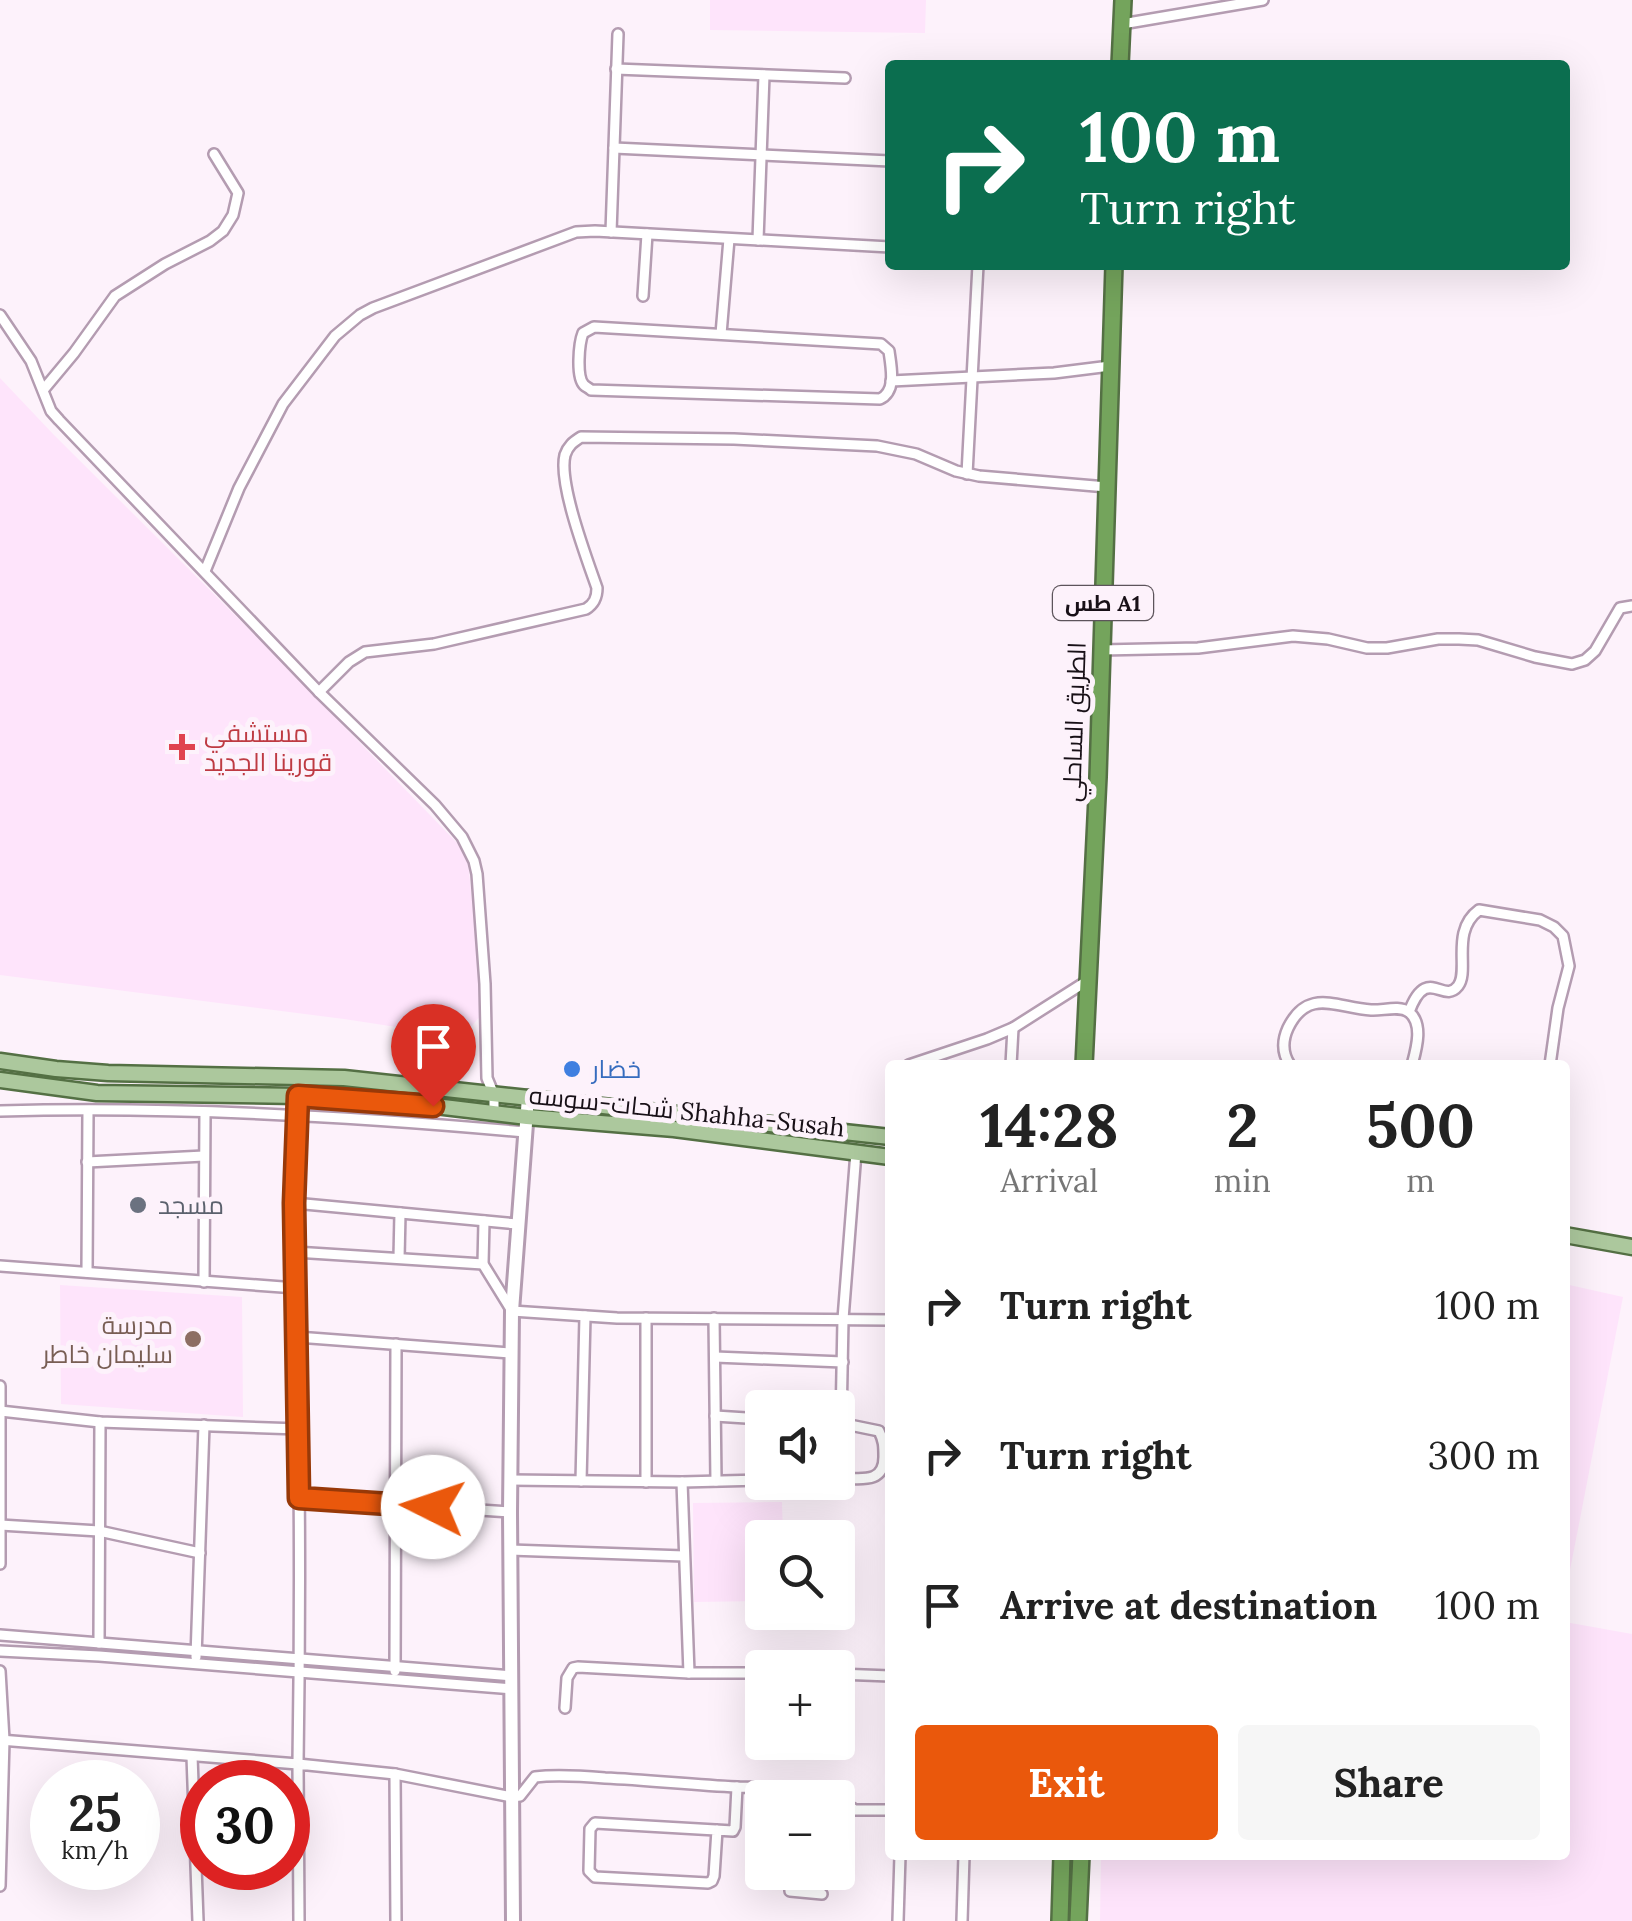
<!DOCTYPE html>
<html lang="en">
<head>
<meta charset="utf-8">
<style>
	:root { --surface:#fff; --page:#f6f6f6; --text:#222; --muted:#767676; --accent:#ea580c }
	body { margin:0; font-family:Lora,Cairo,serif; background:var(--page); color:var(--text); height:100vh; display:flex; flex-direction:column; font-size:38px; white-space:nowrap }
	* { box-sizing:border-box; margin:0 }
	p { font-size:32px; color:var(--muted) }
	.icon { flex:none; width:55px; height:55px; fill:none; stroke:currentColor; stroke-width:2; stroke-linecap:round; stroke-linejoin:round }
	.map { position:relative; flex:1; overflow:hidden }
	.sheet { position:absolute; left:885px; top:1060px; width:685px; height:800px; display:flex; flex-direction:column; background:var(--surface); border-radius:10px; box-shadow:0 10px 40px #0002 }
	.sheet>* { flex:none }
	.banner { position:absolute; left:885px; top:60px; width:685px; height:210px; border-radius:10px; box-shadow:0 10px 40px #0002; background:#0b6e4f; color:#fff; overflow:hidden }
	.fabs { position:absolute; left:745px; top:1390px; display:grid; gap:20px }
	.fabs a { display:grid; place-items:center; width:110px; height:110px; border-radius:10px; background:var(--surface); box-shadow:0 10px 40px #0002; font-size:50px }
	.speed { position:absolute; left:30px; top:1760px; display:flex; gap:20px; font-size:50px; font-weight:700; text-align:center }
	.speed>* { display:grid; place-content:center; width:130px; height:130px; border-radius:50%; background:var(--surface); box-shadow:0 10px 40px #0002; line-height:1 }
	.speed small { font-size:25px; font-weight:400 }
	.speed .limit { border:15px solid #d22; background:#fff; color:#111 }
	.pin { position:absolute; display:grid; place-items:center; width:85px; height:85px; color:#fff; margin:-102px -42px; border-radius:50% 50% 50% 0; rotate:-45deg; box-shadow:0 0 10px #0007 }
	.pin .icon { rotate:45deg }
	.me { position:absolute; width:110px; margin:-55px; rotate:274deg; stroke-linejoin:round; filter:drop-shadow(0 0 8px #0008) }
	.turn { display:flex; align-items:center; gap:35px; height:210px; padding:0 30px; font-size:45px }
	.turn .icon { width:130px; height:130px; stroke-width:2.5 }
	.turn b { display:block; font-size:70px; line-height:85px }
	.eta { display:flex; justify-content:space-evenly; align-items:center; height:170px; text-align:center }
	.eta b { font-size:60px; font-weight:700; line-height:70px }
	.cta { display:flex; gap:20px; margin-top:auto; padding:20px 30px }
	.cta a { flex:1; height:115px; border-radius:10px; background:var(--accent); color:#fff; font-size:40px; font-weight:700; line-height:115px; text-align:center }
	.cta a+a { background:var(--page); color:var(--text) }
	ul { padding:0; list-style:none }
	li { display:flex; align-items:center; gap:30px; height:150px; padding:0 30px }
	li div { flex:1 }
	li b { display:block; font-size:38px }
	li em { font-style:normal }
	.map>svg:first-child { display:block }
</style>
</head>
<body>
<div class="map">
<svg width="1632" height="1921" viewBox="0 0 1632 1921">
	<rect width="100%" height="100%" fill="#fdf2fb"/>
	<!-- built -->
	<g fill="#fee4fb">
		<polygon points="710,0 926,0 925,33 710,30"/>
		<polygon points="0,378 54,435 266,646 463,849 468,861 483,1013 462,1037 344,1019 0,975"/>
		<polygon points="1565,1284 1623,1297 1565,1596"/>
		<polygon points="60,1285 242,1297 243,1417 61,1404"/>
		<polygon points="782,1502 783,1537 762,1538 762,1601 694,1602 693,1503"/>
		<polygon points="1565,1622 1632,1634 1632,1921 1100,1921 1101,1855 1565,1855"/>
	</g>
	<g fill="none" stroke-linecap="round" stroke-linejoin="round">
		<!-- street casing -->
		<g stroke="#b49cb1" stroke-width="14">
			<g id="street">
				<polyline points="1122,24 1263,0"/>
				<polyline points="616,69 845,78"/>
				<polyline points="614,148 890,161"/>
				<polyline points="611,232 618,34"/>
				<polyline points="758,240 764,75"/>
				<polyline points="643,296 647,234"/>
				<polyline points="0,315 31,361 51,411 59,420 319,692 435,805 462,837 474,861 477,874 485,984 487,1078 494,1095 494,1112"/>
				<path d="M 594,327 L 881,344 L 889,351 C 891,367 897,391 880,399 L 591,390 C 589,388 586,387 584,385 C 576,377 579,343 583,333 Z"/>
				<polyline points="721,334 729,239"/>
				<polyline points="891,381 1054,373 1110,366"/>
				<polyline points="44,389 74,353 115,296 165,264 210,241 223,231 233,215 238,193 214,154"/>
				<polyline points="967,474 978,265"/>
				<polyline points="205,571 239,488 283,404 335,336 360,315 373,308 576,232 595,231 890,247"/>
				<polyline points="1101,650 1198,648 1293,636 1328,639 1367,648 1387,648 1438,639 1459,639 1478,640 1535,657 1572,664 1585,660 1595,651 1620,608 1632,606"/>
				<path d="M 319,692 L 349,662 L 365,652 L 434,644 L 586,609 C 594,604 597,598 597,588 C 587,559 558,483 565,455 C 568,446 573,442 581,437 L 734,439 L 877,446 L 916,454 L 956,471 L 979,476 L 1107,487"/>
				<path d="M 1409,1012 C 1427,964 1443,1005 1458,986 C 1470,971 1450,931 1479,910 L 1540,920 L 1554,927 L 1563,936 L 1569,966 L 1558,1008 L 1550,1065"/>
				<polyline points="1013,1028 1087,981"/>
				<polyline points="909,1065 987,1039 1013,1028 1011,1065"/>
				<path d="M 1290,1065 C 1282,1053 1282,1041 1288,1028 C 1308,987 1337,1008 1371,1010 C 1382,1011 1399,1005 1409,1012 C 1424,1024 1416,1050 1412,1065"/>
				<path d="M 0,1111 C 175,1106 351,1116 525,1132"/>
				<polyline points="87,1162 204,1156"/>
				<polyline points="294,1203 517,1224"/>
				<polyline points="484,1221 483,1264 512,1311 617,1318 890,1320"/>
				<polyline points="295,1252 483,1264"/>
				<polyline points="399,1258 400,1213"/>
				<polyline points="0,1266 296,1288"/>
				<polyline points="87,1272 88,1111"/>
				<polyline points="204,1282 205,1112"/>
				<polyline points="646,1318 646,1482"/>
				<polyline points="714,1318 716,1481"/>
				<polyline points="297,1337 511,1353"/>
				<polyline points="715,1357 843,1362"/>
				<polyline points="0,1386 0,1564"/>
				<polyline points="0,1411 100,1422 299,1429"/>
				<polyline points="715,1416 762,1419"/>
				<polyline points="841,1423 843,1319 856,1152"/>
				<path d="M 838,1478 C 859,1478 884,1485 884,1457 C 884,1446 884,1441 879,1431 L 840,1423"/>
				<polyline points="510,1480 682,1482 762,1480"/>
				<polyline points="581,1481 585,1316"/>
				<polyline points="682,1482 689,1673"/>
				<polyline points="299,1498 510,1512"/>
				<polyline points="0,1525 99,1531 200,1553"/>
				<polyline points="510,1550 684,1556"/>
				<polyline points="0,1635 512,1676"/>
				<polyline points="99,1643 100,1422"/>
				<polyline points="0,1651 99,1656 512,1689"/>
				<polyline points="196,1657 204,1425"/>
				<polyline points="0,1671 4,1740 0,1886"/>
				<polyline points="395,1671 396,1344"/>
				<polyline points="838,1674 890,1676"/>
				<polyline points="565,1708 567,1678 573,1668 578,1667 689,1673 762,1673"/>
				<path d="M 0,1740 L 298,1764 C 300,1640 300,1516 298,1392 C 297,1293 291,1195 298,1096"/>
				<polyline points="192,1756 198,1921"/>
				<polyline points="395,1774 396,1921"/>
				<polyline points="838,1799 855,1810 890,1810"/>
				<polyline points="717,1830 714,1876 712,1881 708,1883 595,1877 589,1871 590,1829 595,1823 733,1831 735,1827 737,1787"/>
				<polyline points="789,1872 790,1891 822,1894"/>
				<path d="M 299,1921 L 298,1764 L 395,1774 L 512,1797 L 520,1796 L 535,1777 C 557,1774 582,1776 605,1778 C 649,1780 693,1785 737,1787 C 766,1789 811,1782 836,1798"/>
				<polyline points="898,1921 900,1855"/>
				<polyline points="962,1921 964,1855"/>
			</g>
		</g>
		<!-- secondary casing -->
		<g stroke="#b49cb1" stroke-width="18">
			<polyline id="secondary" points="513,1921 510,1512 512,1311 528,1097"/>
		</g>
		<!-- primary casing -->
		<g stroke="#547044" stroke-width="19">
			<g id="primary">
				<polyline points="0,1061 56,1069 108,1073 344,1078 890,1137"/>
				<polyline points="0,1080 97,1093 298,1096 402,1102 527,1117 674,1129 890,1157"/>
				<polyline points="1565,1235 1632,1247"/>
			</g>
		</g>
		<!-- highway casing -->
		<g stroke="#547044" stroke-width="20">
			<g id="highway">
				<polyline points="1120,65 1123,0"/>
				<polyline points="1084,1065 1098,777 1114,265"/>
				<polyline points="1060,1921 1062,1855"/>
				<polyline points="1078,1921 1081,1855"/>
			</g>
		</g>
		<!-- street -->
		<use href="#street" stroke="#fff" stroke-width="9"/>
		<!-- secondary -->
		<use href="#secondary" stroke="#fff" stroke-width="12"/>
		<!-- primary -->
		<use href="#primary" stroke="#acc89d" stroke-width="14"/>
		<!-- highway -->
		<use href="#highway" stroke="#74a45c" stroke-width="15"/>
	</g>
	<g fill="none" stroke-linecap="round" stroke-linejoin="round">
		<!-- route casing -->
		<g stroke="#983908" stroke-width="25">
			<polyline id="route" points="433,1507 299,1498 294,1203 298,1096 433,1106"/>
		</g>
		<!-- route -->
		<use href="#route" stroke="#ea580c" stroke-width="18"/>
	</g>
	<!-- markers -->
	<path fill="#e0444e" stroke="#fdf2fb" stroke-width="4" d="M177 732h10v10h10v10h-10v10h-10v-10h-10v-10h10z"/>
	<circle fill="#3f7fe0" stroke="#fdf2fb" stroke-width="4" cx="572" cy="1069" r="10"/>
	<circle fill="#6b7280" stroke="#fdf2fb" stroke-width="4" cx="138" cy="1205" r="10"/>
	<circle fill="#8d6e63" stroke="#fdf2fb" stroke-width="4" cx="193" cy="1339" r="10"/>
	<g text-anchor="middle" stroke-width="10" stroke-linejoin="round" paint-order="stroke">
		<!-- shield labels -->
		<rect fill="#fdf2fb" stroke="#5d545b" stroke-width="2.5" x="1053" y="586" width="100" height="34" rx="8"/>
		<g font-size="22" font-weight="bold" fill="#181017">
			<text x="1103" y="611">طس A1</text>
		</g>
		<!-- street labels -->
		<g font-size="25" fill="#181017" stroke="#fdf2fb">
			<text transform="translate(1074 722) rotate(-88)" y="9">الطريق الساحلي</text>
			<text transform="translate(687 1111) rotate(6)" y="9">شحات-سوسه Shahha-Susah</text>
		</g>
		<!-- health labels -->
		<g font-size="25" fill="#be3a42" stroke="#fdf2fb" text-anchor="start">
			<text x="204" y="742">مستشفي<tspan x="204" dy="29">قورينا الجديد</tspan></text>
		</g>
		<!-- shop labels -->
		<g font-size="25" fill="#366cbe" stroke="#fdf2fb" text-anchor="start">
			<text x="592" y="1078">خضار</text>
		</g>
		<!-- worship labels -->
		<g font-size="25" fill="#5b616d" stroke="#fdf2fb" text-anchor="start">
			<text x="158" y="1214">مسجد</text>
		</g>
		<!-- education labels -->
		<g font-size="25" fill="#785e54" stroke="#fdf2fb" text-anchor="end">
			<text x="173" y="1334">مدرسة<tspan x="173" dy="29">سليمان خاطر</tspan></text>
		</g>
	</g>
</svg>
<div class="fabs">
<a><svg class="icon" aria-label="sound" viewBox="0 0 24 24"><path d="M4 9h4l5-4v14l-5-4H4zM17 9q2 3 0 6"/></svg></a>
<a><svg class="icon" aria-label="search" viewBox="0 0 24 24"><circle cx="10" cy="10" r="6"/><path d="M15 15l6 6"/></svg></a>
<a>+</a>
<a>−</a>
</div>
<div class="speed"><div>25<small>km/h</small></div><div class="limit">30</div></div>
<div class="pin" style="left:433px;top:1106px;background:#d93025"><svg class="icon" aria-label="arrive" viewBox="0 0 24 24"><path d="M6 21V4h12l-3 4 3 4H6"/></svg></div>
<svg class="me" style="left:433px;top:1507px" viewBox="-20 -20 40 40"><circle r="19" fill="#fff"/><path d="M0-13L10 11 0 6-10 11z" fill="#ea580c"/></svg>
<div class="banner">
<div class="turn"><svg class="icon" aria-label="right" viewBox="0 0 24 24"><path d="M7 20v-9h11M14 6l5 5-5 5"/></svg><div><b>100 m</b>Turn right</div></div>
</div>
<section class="sheet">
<div class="eta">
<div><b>14:28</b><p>Arrival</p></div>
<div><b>2</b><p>min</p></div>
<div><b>500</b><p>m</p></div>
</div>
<ul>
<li><svg class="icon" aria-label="right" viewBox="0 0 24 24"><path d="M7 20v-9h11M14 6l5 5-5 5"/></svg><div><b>Turn right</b></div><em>100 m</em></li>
<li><svg class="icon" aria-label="right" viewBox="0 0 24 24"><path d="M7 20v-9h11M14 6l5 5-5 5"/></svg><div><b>Turn right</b></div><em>300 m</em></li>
<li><svg class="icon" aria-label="arrive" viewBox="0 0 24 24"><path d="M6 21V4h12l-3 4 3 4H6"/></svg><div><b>Arrive at destination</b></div><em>100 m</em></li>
</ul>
<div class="cta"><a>Exit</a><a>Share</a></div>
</section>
</div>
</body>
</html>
